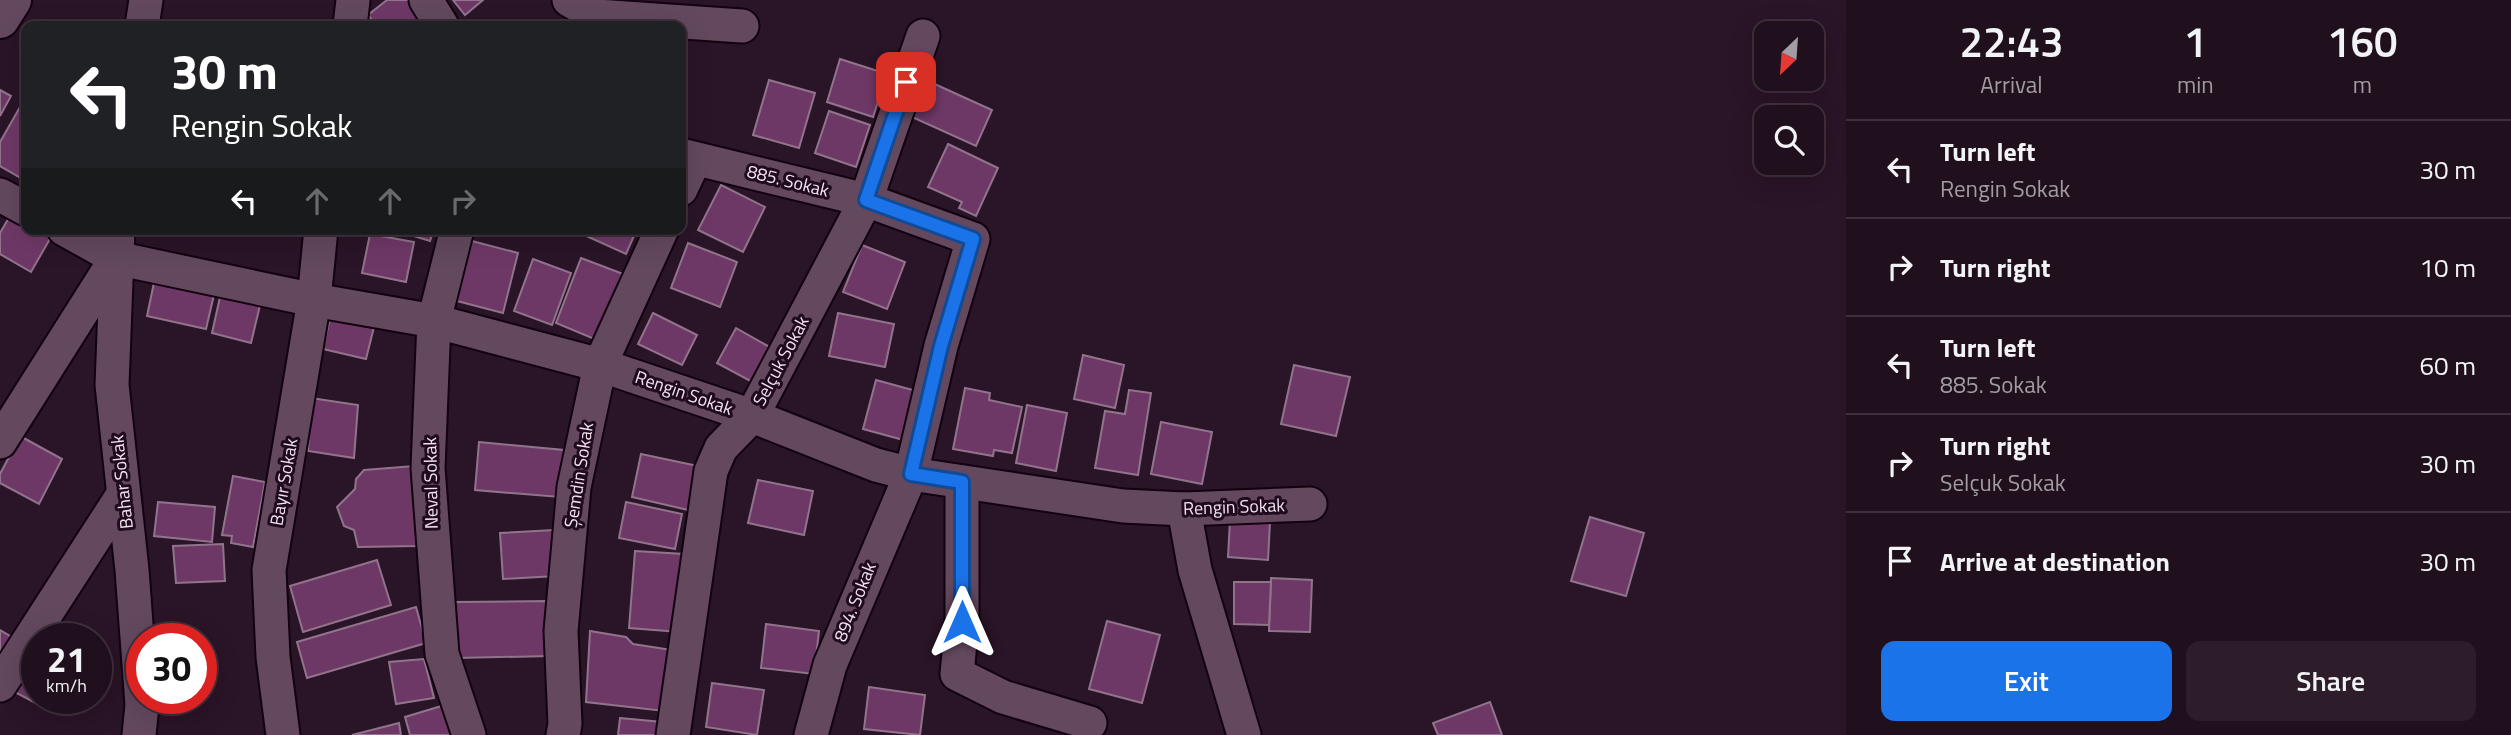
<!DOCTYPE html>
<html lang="en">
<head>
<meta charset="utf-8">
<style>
	:root { --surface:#200f1d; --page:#2d1d2a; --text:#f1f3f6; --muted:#a29ca4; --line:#3d2f3b; --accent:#1a73e8 }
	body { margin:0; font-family:"Titillium Web",sans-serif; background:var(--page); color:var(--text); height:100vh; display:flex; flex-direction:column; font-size:26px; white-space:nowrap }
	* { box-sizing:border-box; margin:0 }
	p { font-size:23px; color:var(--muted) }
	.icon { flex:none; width:38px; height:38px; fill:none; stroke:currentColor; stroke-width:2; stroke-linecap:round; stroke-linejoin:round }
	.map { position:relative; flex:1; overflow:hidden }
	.details { display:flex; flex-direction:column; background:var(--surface); width:665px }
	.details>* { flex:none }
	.banner { position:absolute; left:21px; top:21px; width:665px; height:214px; border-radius:14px; box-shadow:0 7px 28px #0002,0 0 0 2px var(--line); background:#202124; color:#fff; overflow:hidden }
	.needle { width:46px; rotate:205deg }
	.tools { position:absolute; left:1754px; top:21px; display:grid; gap:14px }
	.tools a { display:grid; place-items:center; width:70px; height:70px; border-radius:14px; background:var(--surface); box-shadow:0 7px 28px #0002,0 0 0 2px var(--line); font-size:35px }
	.speed { position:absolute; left:21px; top:623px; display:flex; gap:14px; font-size:35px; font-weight:700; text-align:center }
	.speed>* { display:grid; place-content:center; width:91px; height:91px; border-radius:50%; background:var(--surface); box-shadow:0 7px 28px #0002,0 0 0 2px var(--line); line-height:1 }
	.speed small { font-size:18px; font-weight:400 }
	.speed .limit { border:10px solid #d22; background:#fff; color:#111 }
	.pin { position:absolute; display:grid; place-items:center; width:60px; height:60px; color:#fff; margin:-30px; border-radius:14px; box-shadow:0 4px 10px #0006 }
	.me { position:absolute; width:77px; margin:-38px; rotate:0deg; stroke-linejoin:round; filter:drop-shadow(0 0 5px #0008) }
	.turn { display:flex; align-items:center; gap:24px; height:147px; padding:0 35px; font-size:32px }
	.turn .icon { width:91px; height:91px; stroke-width:2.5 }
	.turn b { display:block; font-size:49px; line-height:60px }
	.lanes { display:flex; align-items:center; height:66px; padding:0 35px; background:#0003; justify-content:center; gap:35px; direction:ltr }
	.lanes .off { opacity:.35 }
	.eta { display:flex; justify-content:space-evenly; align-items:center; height:119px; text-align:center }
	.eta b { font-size:42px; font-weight:600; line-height:49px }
	.button { display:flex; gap:14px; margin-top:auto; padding:14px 35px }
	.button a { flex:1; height:80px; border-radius:14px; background:var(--accent); color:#fff; font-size:28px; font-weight:600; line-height:80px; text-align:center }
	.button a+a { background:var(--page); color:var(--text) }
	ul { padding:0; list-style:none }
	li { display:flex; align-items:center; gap:21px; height:98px; padding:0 35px; border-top:2px solid var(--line) }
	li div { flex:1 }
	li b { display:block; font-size:26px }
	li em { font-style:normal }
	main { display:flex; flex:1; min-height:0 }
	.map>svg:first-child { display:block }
</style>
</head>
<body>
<main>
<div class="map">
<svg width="1846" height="735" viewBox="0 0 1846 735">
	<rect width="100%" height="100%" fill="#2a1427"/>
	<!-- building -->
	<g fill="#6e3866" stroke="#91748c" stroke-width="2">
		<polygon points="387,0 415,0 436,26 377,26 368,15"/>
		<polygon points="453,0 483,0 465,15"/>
		<polygon points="840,59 887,74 873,117 827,102"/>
		<polygon points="769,80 815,93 799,148 753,135"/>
		<polygon points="928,81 992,110 976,146 912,117"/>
		<polygon points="0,90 11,96 0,116"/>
		<polygon points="20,107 26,110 26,181 0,166 0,142"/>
		<polygon points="829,111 870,125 856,167 815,153"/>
		<polygon points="948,144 998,168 976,216 959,208 962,202 928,187"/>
		<polygon points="721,185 765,207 743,252 698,230"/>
		<polygon points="11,214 26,222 26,229 38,229 51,237 31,272 0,254 0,233"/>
		<polygon points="391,229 434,229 430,241"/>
		<polygon points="571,229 637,229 626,254"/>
		<polygon points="370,234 414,242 406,282 362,273"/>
		<polygon points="472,241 518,253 503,313 457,301"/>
		<polygon points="688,243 737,262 720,307 671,288"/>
		<polygon points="862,245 905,262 887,309 843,292"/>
		<polygon points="581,258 626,275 599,336 592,338 556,323"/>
		<polygon points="533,259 571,273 552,325 514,311"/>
		<polygon points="156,273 216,286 206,329 147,316"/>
		<polygon points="222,288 262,297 251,343 212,333"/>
		<polygon points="331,313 375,323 366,359 323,349"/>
		<polygon points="653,313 697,335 682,365 638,344"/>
		<polygon points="838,313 894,324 885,367 829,356"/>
		<polygon points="736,328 773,349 754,383 717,363"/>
		<polygon points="1083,355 1124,365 1115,408 1074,399"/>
		<polygon points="1294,365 1350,377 1336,436 1281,424"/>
		<polygon points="876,380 920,392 907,441 863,429"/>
		<polygon points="965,388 990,393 989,400 1022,407 1012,453 994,450 993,456 953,449"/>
		<polygon points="1129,390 1151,393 1138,475 1095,468 1105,411 1125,414"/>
		<polygon points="311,398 358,405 354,458 308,451"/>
		<polygon points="1027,405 1067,413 1056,471 1016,463"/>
		<polygon points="1161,422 1212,432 1202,484 1151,474"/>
		<polygon points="20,436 62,459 39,504 0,483 0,474"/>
		<polygon points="479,442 564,450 560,497 475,490"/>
		<polygon points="641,454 698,466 688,510 632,497"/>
		<polygon points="414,466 417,546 358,547 354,530 344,526 337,507 355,489 356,479 364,470"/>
		<polygon points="233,476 265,482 253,547 231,543 232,536 222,535"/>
		<polygon points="758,480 813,491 804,535 748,523"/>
		<polygon points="158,502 215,507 212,542 154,536"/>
		<polygon points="626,502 682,514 675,549 619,538"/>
		<polygon points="1590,517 1644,533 1626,596 1571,581"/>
		<polygon points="1230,520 1270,522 1268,560 1228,557"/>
		<polygon points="554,530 557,576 503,579 500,533"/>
		<polygon points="223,544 225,581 176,583 173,546"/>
		<polygon points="635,551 684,554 679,632 629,628"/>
		<polygon points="377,560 391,605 303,632 290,586"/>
		<polygon points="1271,578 1312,580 1310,632 1269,631"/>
		<polygon points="1234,582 1271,582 1269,625 1234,624"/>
		<polygon points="550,601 550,656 456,658 455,602"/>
		<polygon points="416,607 426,643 307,678 297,642"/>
		<polygon points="1107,621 1160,635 1142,703 1089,689"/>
		<polygon points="766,624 819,631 814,674 761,668"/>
		<polygon points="0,630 12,637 0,658"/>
		<polygon points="590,631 626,637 633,644 672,650 664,711 586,702"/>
		<polygon points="37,645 37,698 53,698 47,709 9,689"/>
		<polygon points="424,659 434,698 396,704 389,662"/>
		<polygon points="712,683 764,690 757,735 706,727"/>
		<polygon points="869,687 925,695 920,735 864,729"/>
		<polygon points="1490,702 1502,735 1438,735 1433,723"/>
		<polygon points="448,704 462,735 410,735 405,717"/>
		<polygon points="620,718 662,722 661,735 618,735"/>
		<polygon points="399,723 401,735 352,735"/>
	</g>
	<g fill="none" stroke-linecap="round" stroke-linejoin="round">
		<!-- street casing -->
		<g stroke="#12010f" stroke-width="37">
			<g id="street">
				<polyline points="426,0 442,26"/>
				<polyline points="569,0 597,16 742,26"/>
				<polyline points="142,26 146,0"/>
				<polyline points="350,26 353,0"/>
				<polyline points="681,155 866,200 973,239 941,346 911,474 830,665 811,735"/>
				<polyline points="681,189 695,159"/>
				<polyline points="0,195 26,209"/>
				<polyline points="64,229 116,258 314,300 434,321 600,365 752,416 876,465 911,474 1123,506 1184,509 1310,504"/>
				<polyline points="118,229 112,385 132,570 142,705 139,735"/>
				<polyline points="457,229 434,321 428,468 442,654 469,735"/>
				<polyline points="0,442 115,260"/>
				<polyline points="962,482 962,622 957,674 1003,697 1090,723"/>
				<polyline points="1184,509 1195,570 1244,735"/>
				<polyline points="0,685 122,496"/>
				<polyline points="283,735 273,657 269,570 314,300 321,229"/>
				<polyline points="563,735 565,724 561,631 574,487 600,365 662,229"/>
				<polyline points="673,735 711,471 721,448 752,416 866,200 923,36"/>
			</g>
		</g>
		<!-- secondary casing -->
		<g stroke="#12010f" stroke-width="42">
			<polyline id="secondary" points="0,19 12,0"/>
		</g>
		<!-- street -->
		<use href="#street" stroke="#63485e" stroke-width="33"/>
		<!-- secondary -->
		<use href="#secondary" stroke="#63485e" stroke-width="38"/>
	</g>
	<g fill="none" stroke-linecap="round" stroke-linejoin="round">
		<!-- route casing -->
		<g stroke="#114b97" stroke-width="18">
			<polyline id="route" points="906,82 866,200 973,239 941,346 911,474 962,482 962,622"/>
		</g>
		<!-- route -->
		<use href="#route" stroke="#1a73e8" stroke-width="12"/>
	</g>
	<g text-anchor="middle" stroke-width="6" stroke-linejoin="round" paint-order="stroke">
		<!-- street labels -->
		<g font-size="18" fill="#f2e2ef" stroke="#200a1d">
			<text transform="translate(788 181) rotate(14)" y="6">885. Sokak</text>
			<text transform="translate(781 361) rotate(-62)" y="6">Selçuk Sokak</text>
			<text transform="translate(684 393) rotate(19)" y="6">Rengin Sokak</text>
			<text transform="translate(579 475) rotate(-81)" y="6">Şemdin Sokak</text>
			<text transform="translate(122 482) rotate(-96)" y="6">Bahar Sokak</text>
			<text transform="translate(284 482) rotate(-80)" y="6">Bayır Sokak</text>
			<text transform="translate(431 483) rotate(-91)" y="6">Neval Sokak</text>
			<text transform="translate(1234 507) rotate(-2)" y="6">Rengin Sokak</text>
			<text transform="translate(855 602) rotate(-68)" y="6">894. Sokak</text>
		</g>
	</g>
</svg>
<div class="tools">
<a><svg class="needle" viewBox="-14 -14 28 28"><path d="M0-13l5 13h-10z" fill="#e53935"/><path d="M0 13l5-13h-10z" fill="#a29ca4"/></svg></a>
<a><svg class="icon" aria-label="search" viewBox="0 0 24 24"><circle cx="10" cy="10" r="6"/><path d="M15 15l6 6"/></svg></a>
</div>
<div class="speed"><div>21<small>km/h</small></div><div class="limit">30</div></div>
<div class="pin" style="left:906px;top:82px;background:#d93025"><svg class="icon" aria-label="arrive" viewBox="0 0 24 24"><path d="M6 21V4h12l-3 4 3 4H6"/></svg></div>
<svg class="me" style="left:962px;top:622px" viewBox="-20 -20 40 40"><path d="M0-17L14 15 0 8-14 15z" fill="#1a73e8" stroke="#fff" stroke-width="4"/></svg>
<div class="banner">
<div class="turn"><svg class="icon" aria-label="left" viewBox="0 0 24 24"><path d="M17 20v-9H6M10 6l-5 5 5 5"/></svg><div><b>30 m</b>Rengin Sokak</div></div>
<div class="lanes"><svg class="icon" aria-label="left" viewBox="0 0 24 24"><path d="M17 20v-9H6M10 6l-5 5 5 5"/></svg><svg class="icon off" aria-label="ahead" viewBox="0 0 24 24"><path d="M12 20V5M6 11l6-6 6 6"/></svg><svg class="icon off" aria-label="ahead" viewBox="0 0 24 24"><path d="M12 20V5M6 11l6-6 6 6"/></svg><svg class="icon off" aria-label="right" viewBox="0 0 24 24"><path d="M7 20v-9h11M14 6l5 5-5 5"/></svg></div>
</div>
</div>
<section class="details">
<div class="eta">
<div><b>22:43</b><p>Arrival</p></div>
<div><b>1</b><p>min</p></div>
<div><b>160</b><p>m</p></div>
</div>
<ul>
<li><svg class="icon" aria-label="left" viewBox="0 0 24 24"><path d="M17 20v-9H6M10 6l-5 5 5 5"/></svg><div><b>Turn left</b><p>Rengin Sokak</p></div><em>30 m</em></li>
<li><svg class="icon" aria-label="right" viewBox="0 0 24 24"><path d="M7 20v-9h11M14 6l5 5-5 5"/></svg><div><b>Turn right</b></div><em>10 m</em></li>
<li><svg class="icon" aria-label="left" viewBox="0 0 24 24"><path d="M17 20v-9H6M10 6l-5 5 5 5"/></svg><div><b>Turn left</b><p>885. Sokak</p></div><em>60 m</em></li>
<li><svg class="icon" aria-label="right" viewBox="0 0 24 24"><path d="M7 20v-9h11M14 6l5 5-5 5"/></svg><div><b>Turn right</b><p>Selçuk Sokak</p></div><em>30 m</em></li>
<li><svg class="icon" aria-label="arrive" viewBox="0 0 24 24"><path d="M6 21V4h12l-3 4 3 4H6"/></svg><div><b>Arrive at destination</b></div><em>30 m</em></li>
</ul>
<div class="button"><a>Exit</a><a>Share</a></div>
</section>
</main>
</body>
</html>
